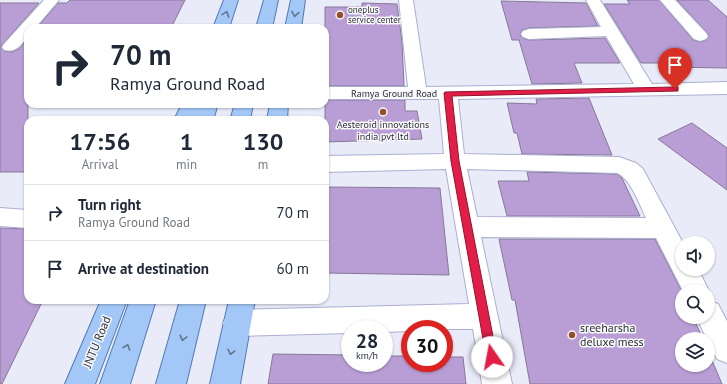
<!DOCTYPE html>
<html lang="en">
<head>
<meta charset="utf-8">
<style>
	:root { --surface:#fff; --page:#f6f6f7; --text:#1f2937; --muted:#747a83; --line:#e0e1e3 }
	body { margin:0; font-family:"PT Sans",sans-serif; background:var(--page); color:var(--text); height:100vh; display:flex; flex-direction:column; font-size:15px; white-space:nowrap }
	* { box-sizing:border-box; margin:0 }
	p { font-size:13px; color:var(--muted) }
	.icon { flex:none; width:22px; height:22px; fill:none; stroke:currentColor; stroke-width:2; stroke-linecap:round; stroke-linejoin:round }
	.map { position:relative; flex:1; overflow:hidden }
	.drawer { position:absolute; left:24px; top:116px; width:305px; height:188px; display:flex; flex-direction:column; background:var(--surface); border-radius:12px; box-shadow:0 1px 3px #0004 }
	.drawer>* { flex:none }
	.hud { position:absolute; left:24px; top:24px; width:305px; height:84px; border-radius:12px; box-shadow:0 1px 3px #0004; background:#fff; color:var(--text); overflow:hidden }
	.controls { position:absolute; left:675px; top:236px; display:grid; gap:8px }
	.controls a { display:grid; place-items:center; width:40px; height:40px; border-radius:50%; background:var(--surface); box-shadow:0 1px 3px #0004; font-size:20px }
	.speed { position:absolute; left:341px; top:320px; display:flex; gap:8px; font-size:20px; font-weight:700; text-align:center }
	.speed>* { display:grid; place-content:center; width:52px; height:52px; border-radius:50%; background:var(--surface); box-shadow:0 1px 3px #0004; line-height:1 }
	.speed small { font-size:10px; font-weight:400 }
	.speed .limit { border:6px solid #d22; background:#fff; color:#111 }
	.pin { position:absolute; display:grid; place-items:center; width:34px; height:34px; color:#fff; margin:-41px -17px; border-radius:50% 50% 50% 0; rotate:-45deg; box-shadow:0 0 4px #0007 }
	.pin .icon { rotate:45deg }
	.me { position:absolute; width:44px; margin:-22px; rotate:348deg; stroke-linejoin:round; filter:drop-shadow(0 0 3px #0008) }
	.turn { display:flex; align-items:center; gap:14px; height:84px; padding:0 20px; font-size:18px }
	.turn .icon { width:52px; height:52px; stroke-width:2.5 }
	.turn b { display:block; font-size:28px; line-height:34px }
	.eta { display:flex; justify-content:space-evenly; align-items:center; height:68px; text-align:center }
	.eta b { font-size:24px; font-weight:700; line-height:28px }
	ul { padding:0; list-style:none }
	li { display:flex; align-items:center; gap:12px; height:56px; padding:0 20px; border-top:1px solid var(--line) }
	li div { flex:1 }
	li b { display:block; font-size:15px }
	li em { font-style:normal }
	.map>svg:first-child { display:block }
</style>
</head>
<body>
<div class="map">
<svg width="727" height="384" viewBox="0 0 727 384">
	<rect width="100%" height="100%" fill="#e9ebf9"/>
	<!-- building -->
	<g fill="#b99ed6" stroke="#867896">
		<polygon points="70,0 185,0 171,28 37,28 58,3 67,3"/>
		<polygon points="627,0 659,0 693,40 700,42 706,40 709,35 677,0 708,0 727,17 727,68 666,67 663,63 641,63 604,4 630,4"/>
		<polygon points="501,1 586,3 598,26 529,28 522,30 520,35 523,38 529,40 605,38 620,63 574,63 582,83 532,84 519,40 512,40"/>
		<polygon points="0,3 39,3 1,46 4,51 12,52 19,49 28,38 28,172 0,172"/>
		<polygon points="362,3 397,4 402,42 404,86 325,86 325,7 362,7"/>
		<polygon points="589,98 612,155 522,154 517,133 514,133 507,103 537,104 536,99"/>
		<polygon points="325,100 405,100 405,111 417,111 422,139 325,142"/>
		<polygon points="692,123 727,148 727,190 658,139"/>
		<polygon points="527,172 617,174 622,178 640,216 507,216 498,181 529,181"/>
		<polygon points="325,187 440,188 449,275 325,273"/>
		<polygon points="0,228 28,229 28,300 43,300 2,384 0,384"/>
		<polygon points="499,239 655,239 682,292 682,317 693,317 703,339 682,339 682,365 708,365 708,351 722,384 530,384 515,300 512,300"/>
		<polygon points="273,354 350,355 350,363 384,363 384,356 410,356 410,363 444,363 444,357 463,357 466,384 268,384"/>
	</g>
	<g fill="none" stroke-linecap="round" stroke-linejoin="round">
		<!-- street casing -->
		<g stroke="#abafd1" stroke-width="2">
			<g id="street">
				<path d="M 44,0 L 59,0 L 35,28 L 28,28 L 28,36 C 21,45 16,53 4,50 L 2,47 L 4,44 Z"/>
				<path d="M 399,0 L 413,0 L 426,87 L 634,84 L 606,36 L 529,39 L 523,37 L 521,34 L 523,31 L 529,29 L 601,27 L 586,0 L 600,0 L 652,84 L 727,82 L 727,94 L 458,99 L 464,154 L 619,157 L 636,163 L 643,169 L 683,243 L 682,243 L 682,269 L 698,269 L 709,291 L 708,293 L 708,291 L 683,291 L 656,238 L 481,237 L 512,384 L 482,384 L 473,329 L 410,329 L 410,331 L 384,332 L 384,329 L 350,329 L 350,333 L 237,336 L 227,332 L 223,323 L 227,314 L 237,310 L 469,304 L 446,169 L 325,172 L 325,156 L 444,154 L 439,99 L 325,99 L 325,87 L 408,87 ZM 467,169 L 617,173 C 630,178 640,205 646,218 L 477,217 Z"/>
				<polygon points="660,0 675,0 706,33 708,36 706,39 700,41 694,39"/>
				<polygon points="0,208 28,210 28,228 0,226"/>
				<polygon points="708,300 718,304 727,321 727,363 717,359 696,317 708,317"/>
			</g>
		</g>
		<!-- primary casing -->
		<g stroke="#527ab2" stroke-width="2">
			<g id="primary">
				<polygon points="224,0 238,0 229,28 213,28"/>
				<polygon points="264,0 278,0 272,28 256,28"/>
				<polygon points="291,0 305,0 301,28 285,28"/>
				<polygon points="182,104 218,104 213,120 174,120"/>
				<polygon points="235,104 253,104 250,120 230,120"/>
				<polygon points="270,104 288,104 287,120 267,120"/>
				<polygon points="101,300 127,300 95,384 65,384"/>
				<polygon points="130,300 156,300 130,384 100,384"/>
				<polygon points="180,300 206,300 186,384 156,384"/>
				<polygon points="229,300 255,300 240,384 210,384"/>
			</g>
		</g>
		<!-- street -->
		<use href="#street" fill="#fff" fill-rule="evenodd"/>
		<!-- primary -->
		<use href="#primary" fill="#a3c8f7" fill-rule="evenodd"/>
	</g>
	<!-- one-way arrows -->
	<defs><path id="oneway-chevron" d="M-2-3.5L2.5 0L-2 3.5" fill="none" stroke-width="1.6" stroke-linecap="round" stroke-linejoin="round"/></defs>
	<g stroke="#627490">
		<use href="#oneway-chevron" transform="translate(226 14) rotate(-70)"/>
		<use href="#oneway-chevron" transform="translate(295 14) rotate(100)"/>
		<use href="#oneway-chevron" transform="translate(183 338) rotate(105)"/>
		<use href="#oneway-chevron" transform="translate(127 347) rotate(-71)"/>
		<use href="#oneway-chevron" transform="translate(231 352) rotate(102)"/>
	</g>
	<!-- route -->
	<polygon fill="#e11d48" stroke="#92132f" points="675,87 678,87 678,91 452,96 459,161 497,357 496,361 492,363 487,361 451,161 444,93 445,92"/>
	<!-- markers -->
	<g fill="#97502a" stroke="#f9f9f9" stroke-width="1.5">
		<circle cx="340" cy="15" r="4"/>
		<circle cx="383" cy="112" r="4"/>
		<circle cx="572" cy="335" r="4"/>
	</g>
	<g text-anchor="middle" stroke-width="3" stroke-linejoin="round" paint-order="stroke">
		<!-- far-poi labels -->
		<g font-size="9" fill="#2d2f3c" stroke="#f9f9f9" text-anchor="start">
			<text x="348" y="13">oneplus<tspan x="348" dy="10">service center</tspan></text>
		</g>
		<!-- street labels -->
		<g font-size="10" fill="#2d2f3c" stroke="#f9f9f9">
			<text x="394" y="97">Ramya Ground Road</text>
		</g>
		<!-- poi labels -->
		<g font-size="10" fill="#2d2f3c" stroke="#f9f9f9">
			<text x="383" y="128">Aesteroid innovations<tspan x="383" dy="12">india pvt ltd</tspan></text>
		</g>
		<!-- near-poi labels -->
		<g font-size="12" fill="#2d2f3c" stroke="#f9f9f9" text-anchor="start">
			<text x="580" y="332">sreeharsha<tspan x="580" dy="14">deluxe mess</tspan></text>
		</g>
		<!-- near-street labels -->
		<g font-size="12" fill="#2d2f3c" stroke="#f9f9f9">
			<text transform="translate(97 342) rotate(-68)" y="4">JNTU Road</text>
		</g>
	</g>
</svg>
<div class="controls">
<a><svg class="icon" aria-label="sound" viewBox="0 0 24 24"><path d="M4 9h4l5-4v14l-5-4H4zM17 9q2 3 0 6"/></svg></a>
<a><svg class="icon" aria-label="search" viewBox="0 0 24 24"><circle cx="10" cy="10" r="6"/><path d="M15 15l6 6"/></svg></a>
<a><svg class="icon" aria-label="layers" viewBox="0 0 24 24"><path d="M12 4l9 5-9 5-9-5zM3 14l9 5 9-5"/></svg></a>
</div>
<div class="speed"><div>28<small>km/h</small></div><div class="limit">30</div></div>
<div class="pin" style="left:675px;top:89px;background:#d93025"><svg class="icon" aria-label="arrive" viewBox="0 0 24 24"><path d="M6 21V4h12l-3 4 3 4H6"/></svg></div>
<svg class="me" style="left:492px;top:357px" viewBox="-20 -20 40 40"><circle r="19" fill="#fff"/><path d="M0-13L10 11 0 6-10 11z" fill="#e11d48"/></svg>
<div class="hud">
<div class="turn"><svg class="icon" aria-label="right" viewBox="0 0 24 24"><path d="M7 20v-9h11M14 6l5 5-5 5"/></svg><div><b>70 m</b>Ramya Ground Road</div></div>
</div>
<section class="drawer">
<div class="eta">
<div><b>17:56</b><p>Arrival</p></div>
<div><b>1</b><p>min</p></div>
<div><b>130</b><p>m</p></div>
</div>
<ul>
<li><svg class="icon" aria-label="right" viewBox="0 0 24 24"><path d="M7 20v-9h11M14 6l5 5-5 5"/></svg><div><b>Turn right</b><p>Ramya Ground Road</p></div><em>70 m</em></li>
<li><svg class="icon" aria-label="arrive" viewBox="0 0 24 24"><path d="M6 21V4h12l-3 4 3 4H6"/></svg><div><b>Arrive at destination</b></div><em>60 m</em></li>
</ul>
</section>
</div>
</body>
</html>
